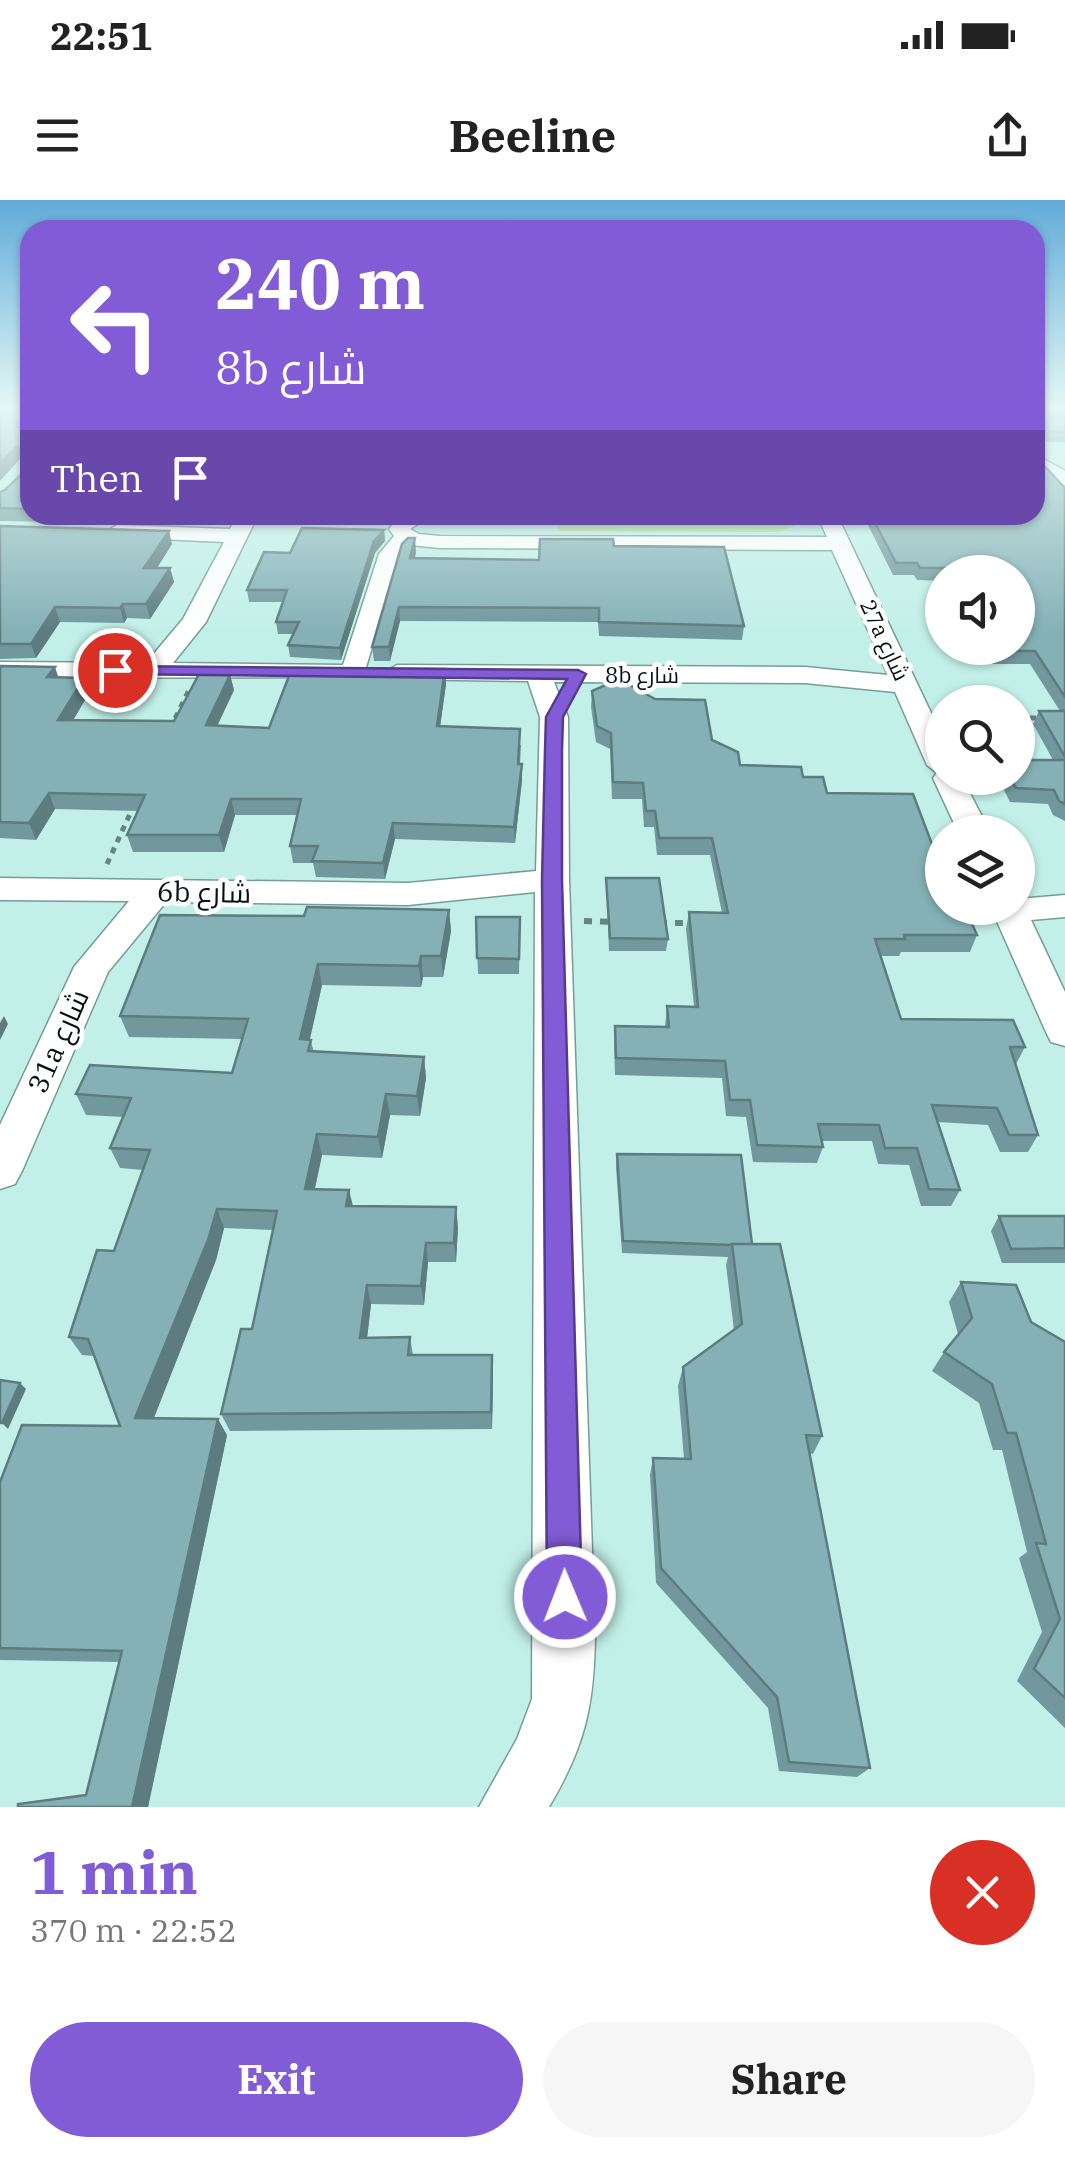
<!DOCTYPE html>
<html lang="en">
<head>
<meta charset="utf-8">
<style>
	:root { --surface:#fff; --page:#f6f6f6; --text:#222; --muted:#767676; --accent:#825cd6 }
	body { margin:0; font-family:"IBM Plex Serif",Cairo,serif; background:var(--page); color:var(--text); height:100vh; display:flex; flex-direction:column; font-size:38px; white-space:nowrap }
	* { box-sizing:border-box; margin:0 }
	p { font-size:32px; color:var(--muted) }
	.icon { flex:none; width:55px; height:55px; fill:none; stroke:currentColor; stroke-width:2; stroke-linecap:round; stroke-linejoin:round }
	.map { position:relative; height:1607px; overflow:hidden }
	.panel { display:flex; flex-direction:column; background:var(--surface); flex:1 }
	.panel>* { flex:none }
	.guide { position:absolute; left:20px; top:20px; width:1025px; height:305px; border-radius:30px; box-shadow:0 2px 8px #0004; background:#825cd6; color:#fff; overflow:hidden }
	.fabs { position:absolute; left:925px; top:355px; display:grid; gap:20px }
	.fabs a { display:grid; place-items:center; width:110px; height:110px; border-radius:50%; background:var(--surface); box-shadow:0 2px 8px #0004; font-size:50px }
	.pin { position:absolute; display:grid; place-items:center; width:85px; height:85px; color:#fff; margin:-42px; border:5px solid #fff; border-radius:50%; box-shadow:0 2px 10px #0007 }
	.me { position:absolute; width:110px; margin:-55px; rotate:359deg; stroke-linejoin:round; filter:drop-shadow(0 0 8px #0008) }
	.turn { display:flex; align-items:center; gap:35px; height:210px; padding:0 30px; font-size:45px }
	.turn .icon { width:130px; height:130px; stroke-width:2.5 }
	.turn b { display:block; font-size:70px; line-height:85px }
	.then { display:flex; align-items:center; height:95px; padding:0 30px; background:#0003; gap:20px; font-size:38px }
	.round { display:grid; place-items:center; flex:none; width:105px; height:105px; border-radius:52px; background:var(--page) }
	.headline { display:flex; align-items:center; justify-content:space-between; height:170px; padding:0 30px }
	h1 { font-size:60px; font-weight:700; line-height:75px; color:var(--accent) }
	.primary-button { display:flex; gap:20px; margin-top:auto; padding:20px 30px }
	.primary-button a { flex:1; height:115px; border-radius:60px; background:var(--accent); color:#fff; font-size:40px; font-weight:700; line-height:115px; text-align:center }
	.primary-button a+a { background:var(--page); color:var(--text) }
	.status { display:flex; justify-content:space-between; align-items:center; height:70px; padding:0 50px; background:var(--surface); direction:ltr }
	.status svg { height:28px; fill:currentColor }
	header { display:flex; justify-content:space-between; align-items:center; height:130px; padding:0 30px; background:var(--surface); font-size:45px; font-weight:700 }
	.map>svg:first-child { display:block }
</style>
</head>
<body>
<div class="status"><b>22:51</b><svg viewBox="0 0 49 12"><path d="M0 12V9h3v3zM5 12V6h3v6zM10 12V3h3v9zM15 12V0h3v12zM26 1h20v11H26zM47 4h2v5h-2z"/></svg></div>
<header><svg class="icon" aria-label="menu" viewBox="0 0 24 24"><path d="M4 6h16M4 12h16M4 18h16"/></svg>Beeline<svg class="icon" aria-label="share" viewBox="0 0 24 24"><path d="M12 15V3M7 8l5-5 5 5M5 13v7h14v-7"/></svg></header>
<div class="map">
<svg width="1065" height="1607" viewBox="0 0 1065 1607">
	<rect width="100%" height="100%" fill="#c2f0e8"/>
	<!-- green -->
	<polygon fill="#b3e7a3" points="557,315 790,315 794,326 778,332 558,331"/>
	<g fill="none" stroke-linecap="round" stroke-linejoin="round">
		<!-- minor casing -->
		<g stroke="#739e96" stroke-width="3">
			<g id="minor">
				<polygon points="1035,254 1065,271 1065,286 1035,268"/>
				<path d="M 238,315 L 257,317 L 206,422 L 173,463 L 343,465 L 379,354 L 394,336 L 389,329 L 401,315 L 433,315 L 410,329 L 419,334 L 440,336 L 827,337 L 817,315 L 837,315 L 942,536 L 942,578 L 962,578 L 990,632 L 958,632 L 933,578 L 937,573 L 927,565 L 895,492 L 805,483 L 554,482 L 568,517 L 569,680 L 595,1437 C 594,1506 585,1546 549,1607 L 479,1607 L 517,1539 L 532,1499 L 535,692 L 408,705 L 166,702 L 108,772 L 22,971 L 15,984 L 0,989 L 0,925 L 74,767 L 129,701 L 0,700 L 0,678 L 408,683 L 536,671 L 540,517 L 528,481 L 388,479 L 384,473 L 397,465 L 805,467 L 888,475 L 832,350 L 440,348 L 410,345 L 400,355 L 363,477 L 0,478 L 0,462 L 146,463 L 183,419 L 224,342 L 117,337 L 107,331 L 117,325 L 230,329 Z"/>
				<polygon points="1065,695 1065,717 1031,720 1065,792 1065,846 1051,842 1046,832 991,708 1018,708 1018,699"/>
			</g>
		</g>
		<!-- path-far1 -->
		<g stroke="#668580" stroke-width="5" stroke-dasharray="6 6" stroke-linecap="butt">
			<polyline points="1018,518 1044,518"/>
			<polyline points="170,529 189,490"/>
			<polyline points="107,664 135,603"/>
		</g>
		<!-- path -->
		<g stroke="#668580" stroke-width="6" stroke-dasharray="8 8" stroke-linecap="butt">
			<polyline points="584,721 612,722"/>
			<polyline points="659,723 692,723"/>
		</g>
		<!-- minor -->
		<use href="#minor" fill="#fff" fill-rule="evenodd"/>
	</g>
	<!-- wall -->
	<g fill="#72989d">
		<polygon points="30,206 30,315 192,315 185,324 0,321 0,292 5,290 29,267 28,258 20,259"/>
		<rect x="1035" y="206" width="30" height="36"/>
		<polygon points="1065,288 1065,621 1053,615 1048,604 1010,602 998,578 1018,578 1053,560 1033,524 1039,511 1060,511 1030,464 989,464 980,448 1018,448 1018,372 942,372 942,382 942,381 917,380 914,375 893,375 863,315 1035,315"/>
		<polygon points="0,326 172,344 157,368 170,368 174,382 150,419 127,418 124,423 60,422 36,458 0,459"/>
		<polygon points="384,330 385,341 375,353 341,460 290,457 288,445 293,434 278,434 276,422 282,402 249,402 247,390 290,353"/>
		<polygon points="614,346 744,426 742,440 599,436 598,422 400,421 390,461 374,461 372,447 416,351 415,359 539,360"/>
		<polygon points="0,466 59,477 89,493 73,520 174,521 230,475 234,490 217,526 269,528 445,469 446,484 440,526 521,545 520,564 522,580 515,643 395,639 385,679 316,677 313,663 293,663 290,646 297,615 235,615 224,652 133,652 127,635 138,611 55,609 36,640 0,638"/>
		<polygon points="592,491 712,540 740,565 803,577 941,668 977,735 970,752 901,752 899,756 881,756 901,819 1025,847 1016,864 1015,864 1038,935 1028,952 1000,952 988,925 938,922 960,990 951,1006 921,1006 909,965 878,964 872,941 822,941 823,947 817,963 753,962 746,917 726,916 722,878 615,875 614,843 615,826 665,827 667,806 694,806 686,729 689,712 722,713 710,655 657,655 654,627 644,627 642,599 612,599 610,549 596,542 591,507"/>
		<polygon points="606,678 668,739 666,751 609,751"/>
		<polygon points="449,710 451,731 443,777 423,777 421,787 322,785 310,839 314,852 424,857 426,878 420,916 390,915 382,958 322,955 315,989 353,1006 458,1027 456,1062 428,1062 424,1105 371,1104 367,1138 410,1137 413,1155 493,1173 492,1229 230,1231 221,1214 252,1129 273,1030 224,1028 216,1060 154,1218 227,1235 148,1607 18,1607 86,1595 119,1462 0,1460 0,1282 120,1226 94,1156 82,1155 69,1137 114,1051 143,970 120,968 110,948 123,917 86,915 76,894 232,873 242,839 129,837 120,816 304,716"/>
		<polygon points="476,717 520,717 519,774 478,774"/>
		<polygon points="617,954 752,1044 822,1236 813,1254 809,1253 870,1568 857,1577 779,1571 768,1508 656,1383 650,1275 653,1258 684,1259 678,1186 683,1167 734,1130 726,1065 728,1057 622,1053 616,967"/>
		<polygon points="999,1016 1065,1016 1065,1063 1002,1063 991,1031"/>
		<polygon points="961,1082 1065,1142 1065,1528 1017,1481 1042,1432 1019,1358 1027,1352 1002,1250 993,1250 979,1203 932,1171 944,1152 958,1134 949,1102"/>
	</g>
	<!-- shaded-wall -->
	<g fill="#5d7c7f">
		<polygon points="28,245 30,257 20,259 0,281 0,263 16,247"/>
		<polygon points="183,315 192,315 185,324"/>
		<polygon points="384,330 385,341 375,353 341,460 340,448 374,341"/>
		<polygon points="169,331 172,344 148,382 144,368"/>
		<polygon points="415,338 416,351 412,372 410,358"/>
		<polygon points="170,368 174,382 150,419 146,404"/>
		<polygon points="123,404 127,418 124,423 120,408"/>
		<polygon points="55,407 60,422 36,458 31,444"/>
		<polygon points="399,407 400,421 390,461 389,447"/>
		<polygon points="55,467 60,482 47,477"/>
		<polygon points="445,469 446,484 438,542 437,526"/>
		<polygon points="230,475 234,490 210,541 206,525"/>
		<polygon points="84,478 89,493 64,536 58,520"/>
		<polygon points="522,564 522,580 515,643 514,627"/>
		<polygon points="49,593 55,609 36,640 29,623"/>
		<polygon points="231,599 235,615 224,652 219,635"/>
		<polygon points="393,623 395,639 385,679 383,663"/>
		<polygon points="449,710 451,731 443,777 441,756"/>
		<polygon points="421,756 423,777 421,787 419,766"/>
		<polygon points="318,764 322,785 305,860 300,839"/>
		<polygon points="4,816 8,824 0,840 0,823"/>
		<polygon points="424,857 426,878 420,916 417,896"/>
		<polygon points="386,894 390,915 382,958 378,937"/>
		<polygon points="317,934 322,955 310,1009 305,989"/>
		<polygon points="349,990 354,1010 346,1006"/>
		<polygon points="456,1007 458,1027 456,1062 454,1043"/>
		<polygon points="217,1009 224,1028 216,1060 147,1235 135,1218"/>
		<polygon points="426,1043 428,1062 424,1105 421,1086"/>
		<polygon points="367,1085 371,1104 365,1156 360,1138"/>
		<polygon points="492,1155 493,1173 492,1229 491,1212"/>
		<polygon points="20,1183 26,1189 8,1229 2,1223"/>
		<polygon points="218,1219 227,1235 148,1607 132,1607"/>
	</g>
	<!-- building -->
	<g fill="#85b1b6" stroke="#5d7c7f" stroke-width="2.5">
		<polygon points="0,206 30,206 30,309 0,308 0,292 5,290 29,267 28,245 16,247 0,263"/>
		<polygon points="1035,206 1065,206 1065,232 1035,231"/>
		<polygon points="1035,256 1065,288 1065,497 1035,451 993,451 991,448 1018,448 1018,372 948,372 945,368 920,368 917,363 896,363 871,315 1035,315"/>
		<polygon points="0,326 169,331 144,368 170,368 146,404 123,404 120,408 55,407 31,444 0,444"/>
		<polygon points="302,328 384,330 374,341 340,448 288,445 299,422 276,422 287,390 247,390 264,352 290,353"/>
		<polygon points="408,338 415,338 410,358 539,360 540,339 613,339 614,346 724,347 744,426 599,422 599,408 399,407 389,447 372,447 402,344"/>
		<polygon points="0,466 55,467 47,477 84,478 58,520 174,521 199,474 230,475 206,525 269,528 292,468 445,469 437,526 520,529 518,564 522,564 514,627 393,623 383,663 312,661 318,646 290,646 301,599 231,599 219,635 127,635 145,595 49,593 29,623 0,622"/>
		<polygon points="619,479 655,499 705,500 712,540 738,552 740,565 801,567 803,577 823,577 827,593 913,594 941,668 942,668 942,708 965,708 977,735 904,735 905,739 875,739 901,819 1013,820 1025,847 1010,847 1038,935 1009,935 997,908 932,905 960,990 929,989 917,948 885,948 879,925 818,924 823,947 757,945 750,900 730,900 725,861 616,858 615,826 669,827 667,806 698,807 689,712 728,713 712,638 659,638 655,611 646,611 643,583 613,582 611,533 597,526 592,491"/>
		<polygon points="1039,511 1065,511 1065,557"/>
		<polygon points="1018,560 1065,560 1065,604 1059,601 1054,590 1016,588 1010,578 1018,578"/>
		<polygon points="606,678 659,678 668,739 610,738"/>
		<polygon points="307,707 449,710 441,756 421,756 419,766 318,764 300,839 311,840 308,851 424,857 417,896 386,894 378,937 317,934 305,989 349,990 346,1006 456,1007 454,1043 426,1043 421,1086 367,1085 360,1138 410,1137 408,1155 492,1155 491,1212 221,1214 241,1129 252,1129 277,1011 217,1009 208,1040 135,1218 218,1219 132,1607 18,1607 18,1604 86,1595 122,1451 0,1448 0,1282 22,1225 120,1226 88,1139 69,1137 97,1050 114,1051 150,950 110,948 131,898 76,894 90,865 232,873 248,819 120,816 160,715 304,716"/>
		<polygon points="476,717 520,717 519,759 477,758"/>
		<polygon points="617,954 741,955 752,1044 732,1045 623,1041"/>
		<polygon points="999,1016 1065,1016 1065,1048 1011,1049"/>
		<polygon points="732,1044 780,1044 822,1236 806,1235 870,1568 789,1562 777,1497 661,1368 653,1258 691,1259 683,1167 742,1124"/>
		<polygon points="961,1082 1016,1085 1031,1122 1065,1142 1065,1498 1034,1469 1060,1419 1036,1343 1046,1344 1016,1233 1007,1233 992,1184 944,1152 972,1118"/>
		<polygon points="0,1180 20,1183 2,1223 0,1223"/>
	</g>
	<!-- sky -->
	<linearGradient id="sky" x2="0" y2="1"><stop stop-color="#61abda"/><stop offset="0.48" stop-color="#e4f8f5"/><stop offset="1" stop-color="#e4f8f5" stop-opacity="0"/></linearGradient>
	<rect width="1065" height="431" fill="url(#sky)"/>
	<!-- route -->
	<polygon fill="#825cd6" stroke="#543c8b" stroke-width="2.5" points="115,466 578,470 586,474 563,517 562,550 562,680 582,1397 577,1410 565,1415 552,1410 547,1397 542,680 545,550 546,517 567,479 110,474 107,470"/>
	<g text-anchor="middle" stroke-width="9" stroke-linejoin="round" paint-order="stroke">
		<!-- far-street labels -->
		<g font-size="22" fill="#031210" stroke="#fff">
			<text transform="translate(885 440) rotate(65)" y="8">27a شارع</text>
			<text x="642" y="483">8b شارع</text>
		</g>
		<!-- street labels -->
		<g font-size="28" fill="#031210" stroke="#fff">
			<text transform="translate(204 692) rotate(1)" y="10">6b شارع</text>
			<text transform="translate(58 841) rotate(-66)" y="10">31a شارع</text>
		</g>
	</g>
</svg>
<div class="fabs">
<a><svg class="icon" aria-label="sound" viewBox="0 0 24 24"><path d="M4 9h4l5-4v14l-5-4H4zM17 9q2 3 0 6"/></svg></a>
<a><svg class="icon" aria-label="search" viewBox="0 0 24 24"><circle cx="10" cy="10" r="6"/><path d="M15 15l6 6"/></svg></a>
<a><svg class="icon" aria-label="layers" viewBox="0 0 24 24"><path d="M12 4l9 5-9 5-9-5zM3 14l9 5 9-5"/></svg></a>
</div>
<div class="pin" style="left:115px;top:470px;background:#d93025"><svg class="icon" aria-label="arrive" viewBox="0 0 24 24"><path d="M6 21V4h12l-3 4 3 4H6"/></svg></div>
<svg class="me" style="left:565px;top:1397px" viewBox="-20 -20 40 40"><circle r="17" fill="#825cd6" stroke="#fff" stroke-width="3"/><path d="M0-11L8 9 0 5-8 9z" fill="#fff"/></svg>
<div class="guide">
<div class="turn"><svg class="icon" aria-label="left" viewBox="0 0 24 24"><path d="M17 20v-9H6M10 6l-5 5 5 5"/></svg><div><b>240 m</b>8b شارع</div></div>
<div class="then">Then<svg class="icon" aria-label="arrive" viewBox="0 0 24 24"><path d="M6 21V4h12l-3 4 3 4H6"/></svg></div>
</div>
</div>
<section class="panel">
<div class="headline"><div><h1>1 min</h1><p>370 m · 22:52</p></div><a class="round" style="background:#d93025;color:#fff"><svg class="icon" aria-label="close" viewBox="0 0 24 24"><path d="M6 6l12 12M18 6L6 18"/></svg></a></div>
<div class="primary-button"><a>Exit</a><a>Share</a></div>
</section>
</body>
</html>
